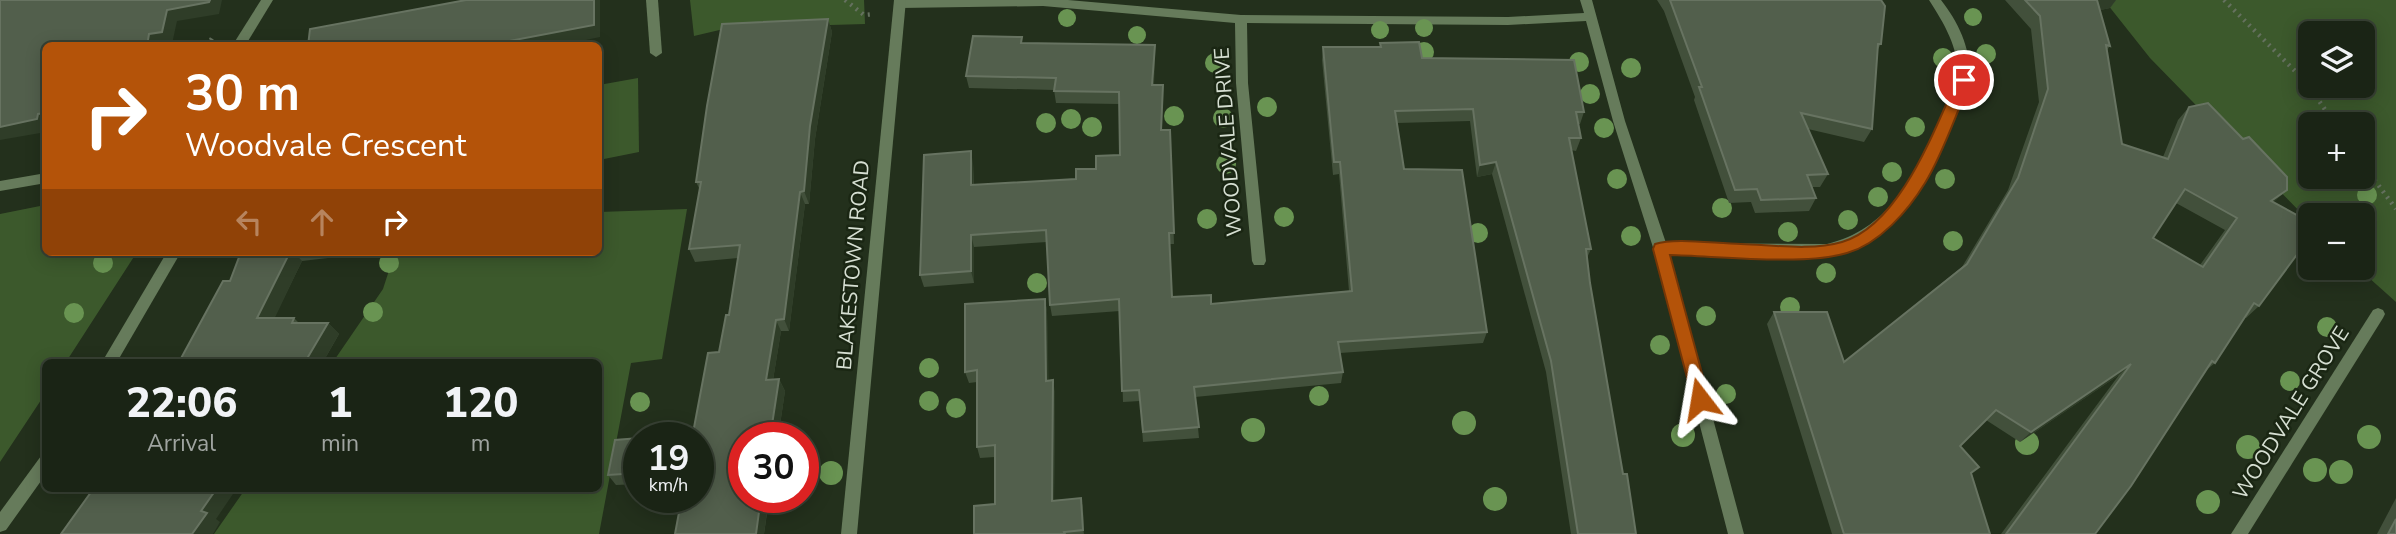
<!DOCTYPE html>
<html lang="en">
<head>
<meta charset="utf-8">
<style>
	:root { --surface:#1a2415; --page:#232c1e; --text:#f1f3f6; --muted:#9fa4a0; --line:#384134 }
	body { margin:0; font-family:"Nunito Sans",sans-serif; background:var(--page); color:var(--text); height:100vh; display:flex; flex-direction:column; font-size:26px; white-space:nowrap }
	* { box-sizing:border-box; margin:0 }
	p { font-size:23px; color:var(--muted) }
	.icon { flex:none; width:38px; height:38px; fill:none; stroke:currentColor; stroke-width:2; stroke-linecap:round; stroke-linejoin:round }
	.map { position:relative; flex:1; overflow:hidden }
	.sheet { position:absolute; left:42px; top:359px; width:560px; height:133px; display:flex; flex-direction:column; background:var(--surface); border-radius:10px; box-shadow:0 4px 18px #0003,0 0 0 2px var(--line) }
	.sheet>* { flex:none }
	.guide { position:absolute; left:42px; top:42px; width:560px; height:214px; border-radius:10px; box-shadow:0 4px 18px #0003,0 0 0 2px var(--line); background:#b45309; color:#fff; overflow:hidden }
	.buttons { position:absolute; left:2298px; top:21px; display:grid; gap:14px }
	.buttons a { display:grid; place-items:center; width:77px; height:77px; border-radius:10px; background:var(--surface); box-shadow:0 4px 18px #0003,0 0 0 2px var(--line); font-size:35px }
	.speed { position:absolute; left:623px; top:422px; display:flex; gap:14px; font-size:35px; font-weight:700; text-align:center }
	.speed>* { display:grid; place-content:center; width:91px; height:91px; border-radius:50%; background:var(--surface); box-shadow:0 4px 18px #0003,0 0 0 2px var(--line); line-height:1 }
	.speed small { font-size:18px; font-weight:400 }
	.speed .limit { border:10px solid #d22; background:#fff; color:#111 }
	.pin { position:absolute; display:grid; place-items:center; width:60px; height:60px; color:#fff; margin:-30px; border:4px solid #fff; border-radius:50%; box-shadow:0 2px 7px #0007 }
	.me { position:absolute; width:77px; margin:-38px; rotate:346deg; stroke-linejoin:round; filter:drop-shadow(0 0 5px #0008) }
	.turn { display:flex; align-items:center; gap:24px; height:147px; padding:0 28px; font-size:32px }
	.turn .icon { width:91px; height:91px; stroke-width:2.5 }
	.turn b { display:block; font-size:49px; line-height:60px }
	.lanes { display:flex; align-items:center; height:66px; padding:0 28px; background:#0003; justify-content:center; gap:35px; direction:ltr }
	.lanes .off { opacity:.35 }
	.eta { display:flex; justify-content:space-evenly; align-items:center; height:119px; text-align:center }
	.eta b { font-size:42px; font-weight:800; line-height:49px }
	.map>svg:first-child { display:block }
</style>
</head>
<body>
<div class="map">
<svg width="2396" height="534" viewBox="0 0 2396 534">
	<rect width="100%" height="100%" fill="#23301c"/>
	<!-- green -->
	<g fill="#3c592c" fill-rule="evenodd">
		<polygon points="690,0 864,0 865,24 728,28 694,36"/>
		<path d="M 2104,0 L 2396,0 L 2396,302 L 2358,268 L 2362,268 L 2362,215 L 2310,215 L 2310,222 L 2150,58 ZM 2310,33 L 2362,33 L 2362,86 L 2310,86 ZM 2310,124 L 2362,124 L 2362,177 L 2310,177 Z"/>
		<polygon points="638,78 639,152 599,160 599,85"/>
		<polygon points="45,205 46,252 137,252 66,362 46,362 45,394 0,462 0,214"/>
		<polygon points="687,209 662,359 631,363 599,534 214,534 246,488 598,488 598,362 333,362 383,289 395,252 598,252 599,212"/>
	</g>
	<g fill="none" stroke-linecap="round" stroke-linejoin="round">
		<!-- path -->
		<g stroke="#65715f" stroke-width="4.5" stroke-dasharray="2 5" stroke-linecap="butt">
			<polyline points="845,0 864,15 874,14"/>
			<polyline points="2224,0 2306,82 2335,124"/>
			<polyline points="207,46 214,35"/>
			<polyline points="2362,163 2396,209"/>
		</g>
		<!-- service -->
		<polygon fill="#667b5b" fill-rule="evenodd" points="646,0 658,0 662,53 656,57 650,53"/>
		<!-- minor -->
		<g fill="#667b5b" fill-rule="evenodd">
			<polygon points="261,0 273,0 245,46 232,46"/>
			<path d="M 899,0 L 1068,0 L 1241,15 L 1508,17 L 1584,13 L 1580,0 L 1592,0 L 1625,121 L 1666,243 L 1827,244 C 1888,229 1911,181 1937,128 C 1944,113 1957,97 1958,79 C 1959,48 1945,25 1929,0 L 1941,0 C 1959,23 1971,49 1970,79 C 1970,97 1957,112 1950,128 C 1927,174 1903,231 1851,249 C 1825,258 1798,255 1771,255 C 1737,255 1703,255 1669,255 L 1744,534 L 1728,534 L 1657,260 L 1613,121 L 1586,21 L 1508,25 L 1247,23 L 1248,83 L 1266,261 L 1264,265 L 1254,265 L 1252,261 L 1236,83 L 1235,23 L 1043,6 L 900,8 L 894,4 Z"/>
			<polygon points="46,173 46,183 0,191 0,181"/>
			<polygon points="167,252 181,252 117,362 102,362"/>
			<polygon points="2378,308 2383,310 2385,314 2383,318 2248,534 2231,534 2373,310"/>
			<polygon points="46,454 46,474 6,530 0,532 0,512 41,456"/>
		</g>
		<!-- tertiary -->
		<polygon fill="#667b5b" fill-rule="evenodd" points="894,0 906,0 857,534 841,534"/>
	</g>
	<!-- trees -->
	<g fill="#699452">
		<circle cx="1973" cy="17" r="9"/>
		<circle cx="1067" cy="18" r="9"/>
		<circle cx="1424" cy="28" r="9"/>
		<circle cx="1380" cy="30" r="9"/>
		<circle cx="1137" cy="35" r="9"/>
		<circle cx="1424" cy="52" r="10"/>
		<circle cx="1986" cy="54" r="10"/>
		<circle cx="1943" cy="58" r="10"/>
		<circle cx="1579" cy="62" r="10"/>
		<circle cx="1215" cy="63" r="10"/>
		<circle cx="1631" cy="68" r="10"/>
		<circle cx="1590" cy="94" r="10"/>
		<circle cx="1267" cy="107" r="10"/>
		<circle cx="1174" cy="116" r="10"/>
		<circle cx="1223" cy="118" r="10"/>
		<circle cx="1071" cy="119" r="10"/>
		<circle cx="1046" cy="123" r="10"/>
		<circle cx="1092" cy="127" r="10"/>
		<circle cx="1915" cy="127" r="10"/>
		<circle cx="1604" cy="128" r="10"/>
		<circle cx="1226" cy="164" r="10"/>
		<circle cx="1892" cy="172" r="10"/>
		<circle cx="1617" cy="179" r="10"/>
		<circle cx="1945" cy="179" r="10"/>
		<circle cx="2367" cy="195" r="10"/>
		<circle cx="1878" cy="197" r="10"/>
		<circle cx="1722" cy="208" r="10"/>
		<circle cx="1284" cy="217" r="10"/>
		<circle cx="1207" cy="219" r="10"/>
		<circle cx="1848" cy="220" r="10"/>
		<circle cx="1788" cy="232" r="10"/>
		<circle cx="1478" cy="233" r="10"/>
		<circle cx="1631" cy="236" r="10"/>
		<circle cx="1953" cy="241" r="10"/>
		<circle cx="103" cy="263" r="10"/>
		<circle cx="389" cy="263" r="10"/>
		<circle cx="1826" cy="273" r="10"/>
		<circle cx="1037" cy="283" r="10"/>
		<circle cx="1790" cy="307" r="10"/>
		<circle cx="373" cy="312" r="10"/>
		<circle cx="74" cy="313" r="10"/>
		<circle cx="1706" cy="316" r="10"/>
		<circle cx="2327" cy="327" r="10"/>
		<circle cx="1660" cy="345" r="10"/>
		<circle cx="929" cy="368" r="10"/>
		<circle cx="2290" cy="381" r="10"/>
		<circle cx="1726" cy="394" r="10"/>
		<circle cx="1319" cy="396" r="10"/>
		<circle cx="929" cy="401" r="10"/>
		<circle cx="640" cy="402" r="10"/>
		<circle cx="956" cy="408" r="10"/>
		<circle cx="1464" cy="423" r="12"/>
		<circle cx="1253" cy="430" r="12"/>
		<circle cx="1683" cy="435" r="12"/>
		<circle cx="2369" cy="437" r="12"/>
		<circle cx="2027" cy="443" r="12"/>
		<circle cx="2248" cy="447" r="12"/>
		<circle cx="2315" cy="470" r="12"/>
		<circle cx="2341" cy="472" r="12"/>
		<circle cx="831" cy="473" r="12"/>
		<circle cx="1495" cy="499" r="12"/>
		<circle cx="2208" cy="502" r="12"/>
	</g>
	<!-- wall -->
	<g fill="#42503b" fill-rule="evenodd">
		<polygon points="1657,0 1881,0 1881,44 1878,49 1872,129 1864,142 1808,129 1828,174 1820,187 1812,187 1816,198 1809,211 1755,213 1751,202 1729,203 1694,100 1695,97 1664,11"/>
		<path d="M 2005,0 L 2116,0 L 2110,8 L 2100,10 L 2110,46 L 2107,50 L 2122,144 L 2163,157 L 2178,120 L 2189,107 L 2274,202 L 2298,236 L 2259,306 L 2246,318 L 2245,317 L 2215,363 L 2205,371 L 2095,534 L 2001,534 L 2119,375 L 2020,442 L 1986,420 L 1960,447 L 1972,475 L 1990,534 L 1832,534 L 1767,324 L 1774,312 L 1844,362 L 1962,267 L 2008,190 L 2039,102 L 2031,29 ZM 2176,203 L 2225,230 L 2200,265 L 2153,238 Z"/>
		<polygon points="828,19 832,32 815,139 809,204 805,204 789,331 781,331 773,380 779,379 785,391 764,534 675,534 679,513 676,508 693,433 719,352 729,315 738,258 695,262 689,249 700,190 696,182"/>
		<polygon points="1023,43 1155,45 1154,85 1163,85 1162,130 1170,130 1174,244 1170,244 1172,297 1211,304 1349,291 1339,174 1333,175 1322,60 1323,47 1380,47 1380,43 1422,58 1584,112 1580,124 1578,124 1581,138 1576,151 1571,150 1591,249 1587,258 1590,283 1623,474 1636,534 1571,534 1546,372 1492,174 1477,177 1470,121 1397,123 1404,169 1487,332 1483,343 1340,353 1343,372 1341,383 1195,397 1199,438 1143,442 1140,401 1123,402 1120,311 1052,316 1050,305 1047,242 974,247 974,283 924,287 920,275 973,163 974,185 1076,179 1120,155 1119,104 1056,103 1054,90 969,88 966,76"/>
		<polygon points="241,252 330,252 328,258 302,261 274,318 294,318 299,323 328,323 339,334 323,362 179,362 230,281"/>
		<polygon points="1045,299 1047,312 1048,380 1055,392 1054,500 1081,498 1083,509 1084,534 974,534 995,504 995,457 980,458 977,447 977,382 969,383 965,372"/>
		<polygon points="639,438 639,484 616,485 608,475"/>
		<polygon points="2396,498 2396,534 2377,534"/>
	</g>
	<!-- shaded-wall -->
	<g fill="#2f3d28">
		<polygon points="210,0 222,0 219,14 177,21 172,44 162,46 147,46 149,34 167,10"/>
		<polygon points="594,0 600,0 600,37 557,46 483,46"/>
		<polygon points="2097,0 2116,0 2110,8 2087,13"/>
		<polygon points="828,19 832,32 815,139 809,204 804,191 810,126"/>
		<polygon points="1155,45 1155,58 1153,97 1152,85"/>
		<polygon points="46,113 46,132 0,140 0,127"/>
		<polygon points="971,151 973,163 974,197 971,185"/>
		<polygon points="1496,162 1492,174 1477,177 1480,165"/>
		<polygon points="2287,190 2274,202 2271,201"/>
		<polygon points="800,192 805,204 789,331 784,319"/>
		<polygon points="971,235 974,247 974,283 971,271"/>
		<polygon points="290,252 294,252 302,261 269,330 257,318"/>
		<polygon points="323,252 330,252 328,258"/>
		<polygon points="1045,299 1047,312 1049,392 1046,381"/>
		<polygon points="776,320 781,331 771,392 766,380"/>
		<polygon points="328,323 339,334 323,362 305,362"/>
		<polygon points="2131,364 2119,375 2020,442 2031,432"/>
		<polygon points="779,379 785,391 778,438 770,438"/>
		<polygon points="1053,380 1055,392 1054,511 1052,501"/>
		<polygon points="217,488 237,488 216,519 220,522 213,534 192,534 201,511"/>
		<polygon points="761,497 769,497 764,534 756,534"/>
		<polygon points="1081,498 1083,509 1084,534 1083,530"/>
	</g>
	<!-- building -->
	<g fill="#525f4c" stroke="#677361" stroke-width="2" fill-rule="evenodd">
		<polygon points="0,0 210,0 209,2 167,10 162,32 149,34 147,46 46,46 46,113 38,114 37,119 0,127"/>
		<polygon points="466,0 594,0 594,25 483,46 308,46 310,29"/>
		<polygon points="1670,0 1881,0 1885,6 1881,44 1878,44 1872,129 1801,113 1828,174 1807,175 1816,198 1761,200 1757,189 1735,190 1699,87 1702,87"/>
		<path d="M 2025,0 L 2097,0 L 2110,46 L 2106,45 L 2122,144 L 2168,159 L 2189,107 L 2208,103 L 2243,139 L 2249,137 L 2287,177 L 2287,190 L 2271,201 L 2308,221 L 2298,236 L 2307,241 L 2259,306 L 2254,303 L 2215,363 L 2212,361 L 2131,486 L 2095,534 L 2006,534 L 2131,364 L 2031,432 L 1996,410 L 1960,446 L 1979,467 L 1971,473 L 1990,534 L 1844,534 L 1774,312 L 1827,312 L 1844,362 L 1967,264 L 2018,178 L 2048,89 L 2040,16 ZM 2185,189 L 2237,218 L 2203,267 L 2153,238 Z"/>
		<polygon points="828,19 810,126 804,191 800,192 784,319 776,320 766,380 779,379 770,438 744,438 744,497 761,497 756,534 675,534 680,507 676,508 678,497 698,497 698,438 641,438 693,433 708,353 719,352 726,315 729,315 740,245 689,249 701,182 696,182 707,106 722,24"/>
		<polygon points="973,36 1022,37 1021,43 1155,45 1152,85 1163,85 1161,130 1170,130 1174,233 1169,233 1172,297 1211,295 1211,304 1352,291 1340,162 1334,162 1323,47 1381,47 1380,43 1419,42 1422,58 1574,60 1584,112 1576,112 1581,138 1569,138 1591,249 1586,249 1590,283 1623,474 1627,474 1636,534 1578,534 1551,361 1496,162 1480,165 1473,109 1395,111 1404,169 1462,170 1487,332 1338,342 1343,372 1194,387 1199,427 1143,432 1139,390 1122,391 1119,299 1050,305 1046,230 971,235 971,271 920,275 924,155 971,151 971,185 1076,179 1076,169 1096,169 1096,156 1120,155 1119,92 1054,91 1056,78 966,76"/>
		<polygon points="241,252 290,252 257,318 294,318 292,323 328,323 305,362 179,362 223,281 230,281"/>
		<polygon points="1045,299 1046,381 1053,380 1052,501 1081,498 1083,530 1064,532 1065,534 974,534 974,506 995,504 995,445 977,447 977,370 965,372 965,304"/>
		<polygon points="639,438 639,473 608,475 615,440"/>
		<polygon points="94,488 217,488 201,511 207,513 192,534 61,534"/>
		<polygon points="2396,519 2396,534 2388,534"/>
	</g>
	<!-- route -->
	<path fill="#b45309" stroke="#753606" stroke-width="2" d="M 1964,75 L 1971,80 C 1956,113 1944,152 1925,183 C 1908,211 1879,244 1847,253 C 1805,266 1717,256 1670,255 L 1709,399 L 1700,406 L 1694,404 L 1653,249 L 1655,244 C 1676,237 1717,244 1741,244 C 1773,245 1811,251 1842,242 C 1900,225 1934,130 1957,80 Z"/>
	<g text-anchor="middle" stroke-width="5" stroke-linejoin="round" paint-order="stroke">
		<!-- street labels -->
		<g font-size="21" fill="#d6dfd2" stroke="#1a2613">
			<text transform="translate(1228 142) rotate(-94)" y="7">WOODVALE DRIVE</text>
			<text transform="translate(853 265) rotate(-85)" y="7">BLAKESTOWN ROAD</text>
			<text transform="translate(2291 413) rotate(-58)" y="7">WOODVALE GROVE</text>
		</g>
	</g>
</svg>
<div class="buttons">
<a><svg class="icon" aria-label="layers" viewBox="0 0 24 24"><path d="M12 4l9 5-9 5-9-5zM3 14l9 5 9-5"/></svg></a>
<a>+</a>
<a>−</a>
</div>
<div class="speed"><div>19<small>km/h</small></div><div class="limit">30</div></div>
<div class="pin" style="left:1964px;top:80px;background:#d93025"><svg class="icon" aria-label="arrive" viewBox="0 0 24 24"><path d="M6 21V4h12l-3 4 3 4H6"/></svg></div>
<svg class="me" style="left:1700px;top:399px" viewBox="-20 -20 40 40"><path d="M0-17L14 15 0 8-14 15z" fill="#b45309" stroke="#fff" stroke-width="4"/></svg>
<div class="guide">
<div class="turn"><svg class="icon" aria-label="right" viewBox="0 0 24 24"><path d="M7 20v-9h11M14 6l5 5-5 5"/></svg><div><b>30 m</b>Woodvale Crescent</div></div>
<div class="lanes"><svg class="icon off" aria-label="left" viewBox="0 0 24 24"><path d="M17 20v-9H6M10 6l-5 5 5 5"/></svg><svg class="icon off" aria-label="ahead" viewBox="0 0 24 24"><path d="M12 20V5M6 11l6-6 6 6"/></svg><svg class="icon" aria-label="right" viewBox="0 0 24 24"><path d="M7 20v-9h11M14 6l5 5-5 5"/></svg></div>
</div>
<section class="sheet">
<div class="eta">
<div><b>22:06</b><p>Arrival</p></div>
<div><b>1</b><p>min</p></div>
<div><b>120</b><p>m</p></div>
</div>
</section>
</div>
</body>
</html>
